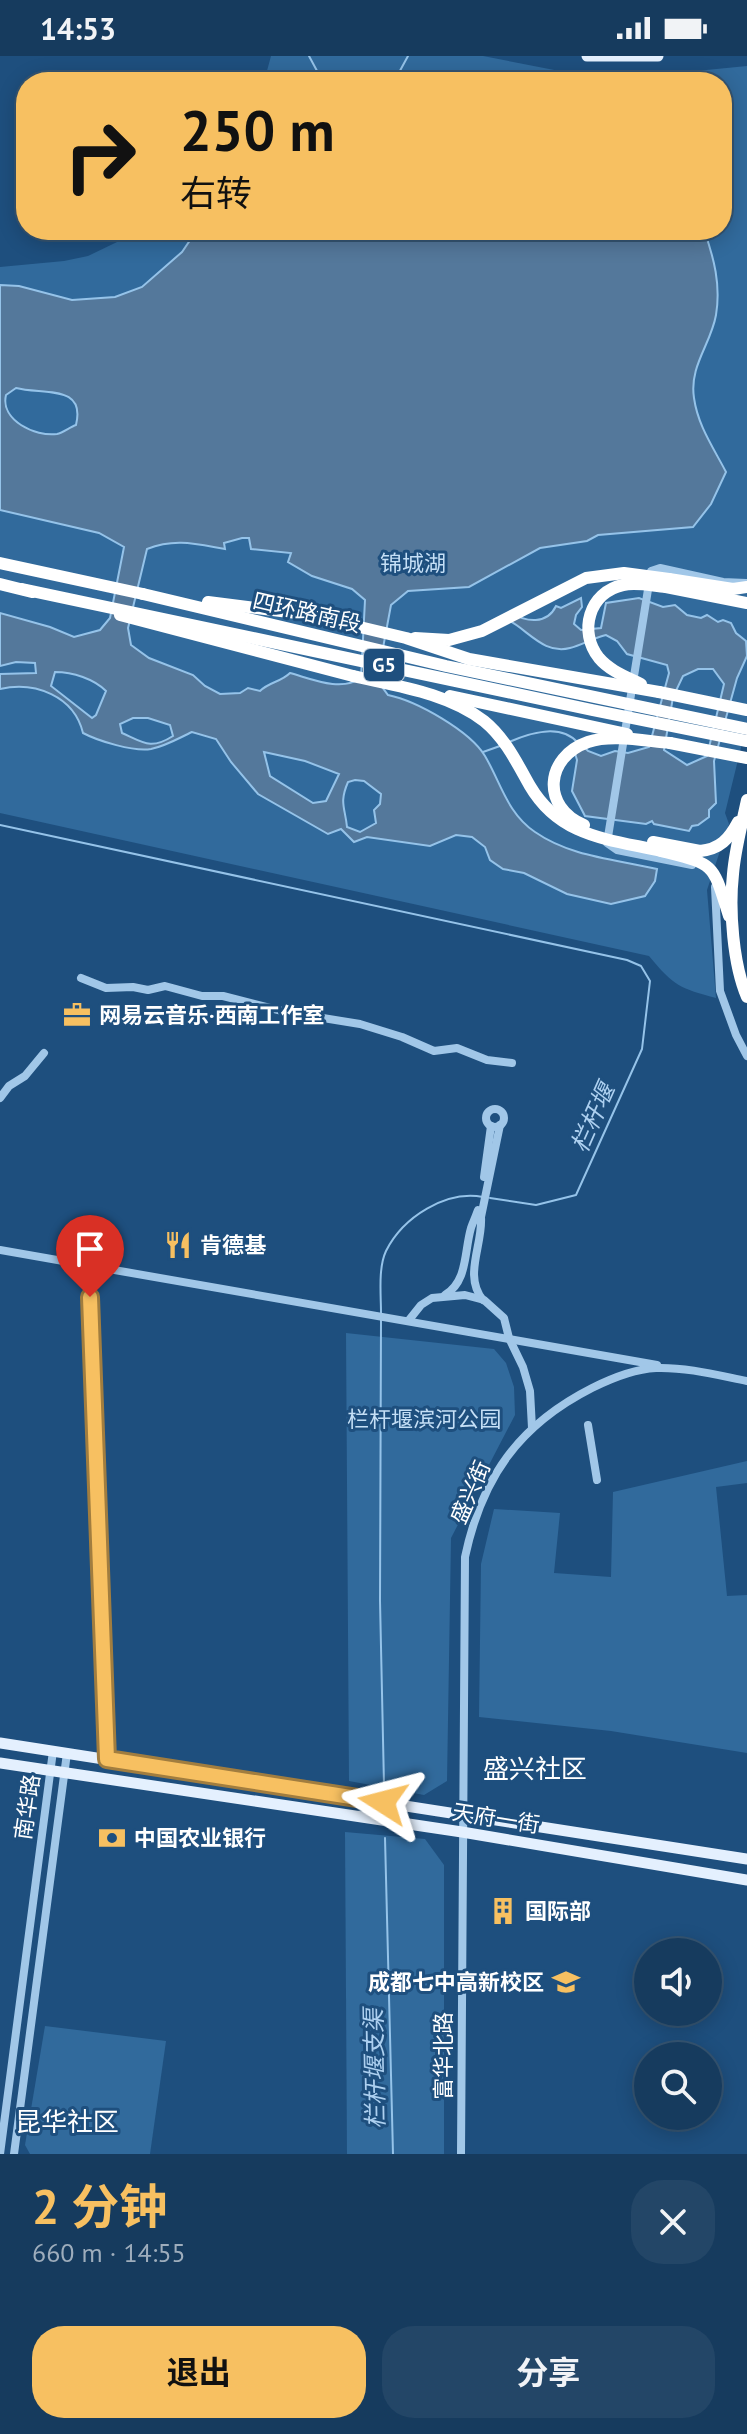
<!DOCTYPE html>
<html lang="zh">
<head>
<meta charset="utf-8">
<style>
	:root { --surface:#163b5e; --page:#234667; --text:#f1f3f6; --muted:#9eadbc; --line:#355573; --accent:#f7c061 }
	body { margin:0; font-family:"PT Sans","Noto Sans SC",sans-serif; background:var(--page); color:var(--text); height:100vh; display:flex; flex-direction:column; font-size:30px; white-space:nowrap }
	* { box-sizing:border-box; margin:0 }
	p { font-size:26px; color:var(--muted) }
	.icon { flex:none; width:44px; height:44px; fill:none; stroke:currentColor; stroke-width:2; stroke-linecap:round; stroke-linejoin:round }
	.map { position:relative; height:2098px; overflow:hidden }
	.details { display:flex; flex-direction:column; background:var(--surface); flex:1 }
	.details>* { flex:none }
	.hud { position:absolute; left:16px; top:16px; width:716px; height:168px; border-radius:32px; box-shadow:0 4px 20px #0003,0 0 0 2px var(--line); background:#f7c061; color:#111; overflow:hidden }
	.buttons { position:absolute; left:634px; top:1882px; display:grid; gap:16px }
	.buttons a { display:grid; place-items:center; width:88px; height:88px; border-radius:50%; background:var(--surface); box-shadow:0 4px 20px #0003,0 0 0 2px var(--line); font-size:40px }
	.pin { position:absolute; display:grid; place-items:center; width:68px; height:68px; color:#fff; margin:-82px -34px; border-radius:50% 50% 50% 0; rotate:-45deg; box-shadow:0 0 8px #0007 }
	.pin .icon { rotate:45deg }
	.me { position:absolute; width:88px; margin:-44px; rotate:279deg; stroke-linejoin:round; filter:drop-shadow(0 0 6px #0008) }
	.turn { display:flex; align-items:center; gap:28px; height:168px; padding:0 32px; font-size:36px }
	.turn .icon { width:104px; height:104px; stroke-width:2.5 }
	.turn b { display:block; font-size:56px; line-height:68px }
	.round { display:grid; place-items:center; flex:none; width:84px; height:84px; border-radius:32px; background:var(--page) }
	.summary { display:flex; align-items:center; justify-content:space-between; height:136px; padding:0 32px }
	h1 { font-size:48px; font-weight:700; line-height:60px; color:var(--accent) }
	.cta { display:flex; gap:16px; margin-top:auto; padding:16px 32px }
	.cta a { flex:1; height:92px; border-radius:32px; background:var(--accent); color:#111; font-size:32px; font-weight:700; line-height:92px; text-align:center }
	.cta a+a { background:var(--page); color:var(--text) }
	.status { display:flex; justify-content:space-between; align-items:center; height:56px; padding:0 40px; background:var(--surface); direction:ltr }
	.status svg { height:22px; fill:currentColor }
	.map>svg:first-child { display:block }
</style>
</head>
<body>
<div class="status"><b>14:53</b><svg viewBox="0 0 49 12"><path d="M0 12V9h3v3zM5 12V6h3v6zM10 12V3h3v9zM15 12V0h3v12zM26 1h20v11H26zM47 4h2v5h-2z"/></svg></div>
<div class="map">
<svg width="747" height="2098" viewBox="0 0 747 2098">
	<rect width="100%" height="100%" fill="#1e4f7e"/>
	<!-- green -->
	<g fill="#316a9c">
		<path d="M 271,0 L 483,0 L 580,19 L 696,15 L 747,10 L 747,667 L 725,757 L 729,768 L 707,834 L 716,942 C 679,932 674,930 649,900 L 0,757 L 0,211 L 64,205 L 88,200 L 142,174 L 722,174 L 722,26 L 264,26 Z"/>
		<polygon points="346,1277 494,1293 506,1307 514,1331 515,1359 451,1482 447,1725 424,1739 349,1725"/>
		<polygon points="747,1405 747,1427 716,1431 727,1540 747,1539 747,1697 611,1675 479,1661 481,1508 494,1453 560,1457 554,1517 611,1521 613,1436"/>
		<polygon points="345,1776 425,1783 444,1809 444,2098 347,2098"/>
		<polygon points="45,1970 166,1985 150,2098 30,2098 25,2089"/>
	</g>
	<!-- water -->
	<g fill="#54789b" stroke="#95c3e9" stroke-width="2" fill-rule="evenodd">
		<path d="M 197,174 L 704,174 C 714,202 721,229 716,259 C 711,288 689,310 694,342 C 698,370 713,391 726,416 L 711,448 L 693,471 L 598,479 L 587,485 L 540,492 L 469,531 L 408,535 L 391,549 L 377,624 L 388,639 C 417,645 470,675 485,700 C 501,727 507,757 535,776 C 571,801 615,803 657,813 L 655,825 L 645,840 L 611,848 L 567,838 L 524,817 L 503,813 L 490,804 L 485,791 L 472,781 L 456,779 L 430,790 L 367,781 L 354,786 L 341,773 L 328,778 L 258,738 L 231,706 L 216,683 L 192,676 C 179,682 166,690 151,693 C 134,696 98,685 83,677 C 74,640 35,625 0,633 L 0,618 L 36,617 L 35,607 L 16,606 L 0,610 L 0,557 L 50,571 L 74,581 L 100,574 L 110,562 L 124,491 L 99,477 L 0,454 L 0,229 L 19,230 L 72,244 L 115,241 L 142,231 L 182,196 ZM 16,332 C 43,339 86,328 76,369 C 70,371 63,377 57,378 C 35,381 0,364 6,339 ZM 242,482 L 249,482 L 251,493 L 291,497 L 288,506 L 312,520 L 352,533 L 365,544 L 361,622 C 341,636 312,623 290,617 C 281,626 269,626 260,635 L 248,632 L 240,637 L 220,638 L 205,630 L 193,619 L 149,602 L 131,589 L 128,572 L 147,493 C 175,482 196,488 225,493 L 224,487 ZM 55,616 C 73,616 94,623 106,635 L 96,659 L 92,662 L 51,630 ZM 133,662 L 148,662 L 170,669 L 173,680 C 151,694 144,687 122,677 L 120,668 ZM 264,696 L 305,705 L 339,718 L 326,745 L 313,747 L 270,720 ZM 355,724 L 364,725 L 381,738 L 380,748 L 374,754 L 376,767 L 360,776 L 347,771 C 345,751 339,747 348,726 Z"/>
		<path d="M 581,542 L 582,551 L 576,559 L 574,568 L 581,574 L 601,572 L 606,547 L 639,542 L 663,551 L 675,549 L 687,559 L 701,562 L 707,559 L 718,566 L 723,564 L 731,567 L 736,577 L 746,585 L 747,600 L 737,622 L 714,705 L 716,747 L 709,754 L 709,761 L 698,769 L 692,770 L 689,775 L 654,768 L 652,765 L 646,768 L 585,760 L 572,735 L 577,704 L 574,694 L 579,686 L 588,695 L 601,700 L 615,695 L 628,697 L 649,691 L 669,617 L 667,609 L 627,598 L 617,585 L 606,579 C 593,582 582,589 570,592 C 544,599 528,574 508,564 L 511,557 C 526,566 547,569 556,550 L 561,552 ZM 698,613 L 713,613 L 724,628 L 707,700 L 687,709 L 664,694 L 673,641 L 683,620 Z"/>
	</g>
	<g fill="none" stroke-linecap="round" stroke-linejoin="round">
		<!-- stream -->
		<g stroke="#95c3e9" stroke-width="2">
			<polyline points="309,0 323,26"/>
			<polyline points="390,26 396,22 408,0"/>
			<path d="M 509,686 C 529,677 561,667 578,687"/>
			<polyline points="483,696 500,690"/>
			<polyline points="0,769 627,904 641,910 650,925 642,993 576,1139 536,1149 490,1142"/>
			<path d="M 381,1257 C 381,1239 378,1212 386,1195 C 403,1161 446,1134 483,1141"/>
			<polyline points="381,1263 380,1545 384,1729"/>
			<polyline points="385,1782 393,2098"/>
		</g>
		<!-- minor -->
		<g stroke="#a1c7e8" stroke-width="8">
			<polyline points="692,809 617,794 607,787 651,515 660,512 723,526 746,527"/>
			<polyline points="715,831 720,935 736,979 747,1000"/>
			<polyline points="81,922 106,932 133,931 148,934 165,930 202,940 223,940 286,956 360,968 402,981 434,995 457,992 487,1004 512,1007"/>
			<polyline points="0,1042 9,1030 25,1020 44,997"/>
			<circle cx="495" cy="1062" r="9"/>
			<polyline points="484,1121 491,1070"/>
			<polyline points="0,1194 657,1309"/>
			<polyline points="89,1210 107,1703"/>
			<path d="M 445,1239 C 468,1225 464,1196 471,1172 C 473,1166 476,1160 478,1154"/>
			<path d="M 483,1244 C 463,1220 483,1189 481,1161 L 500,1069"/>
			<polyline points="409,1264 421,1249 432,1242 465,1239 484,1244 504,1262 509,1282 523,1311 530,1335 532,1372"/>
			<polyline points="588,1369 597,1424"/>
			<polyline points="0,2098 53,1695"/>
			<polyline points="14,2098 67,1697"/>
			<path d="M 461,2098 L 465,1501 C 482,1421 519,1369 592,1332 C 612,1322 634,1313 656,1312 C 686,1311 717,1319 747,1325"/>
		</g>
		<!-- major -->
		<g stroke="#e4f0fe" stroke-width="11">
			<polyline points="587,0 658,0"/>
			<polyline points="0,1687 747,1803"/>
			<polyline points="0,1707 462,1776 747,1824"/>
		</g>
		<!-- highway -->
		<g stroke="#fff" stroke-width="12">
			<polyline points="0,507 143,538"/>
			<polyline points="669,523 733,533 747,531"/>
			<polyline points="0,528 32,536"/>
			<polyline points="666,531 747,547"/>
			<polyline points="120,559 353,620"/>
			<polyline points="659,636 747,654"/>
			<polyline points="670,687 747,702"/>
			<path d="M 747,744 C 742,768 735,793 733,818 C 729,854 733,908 747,941"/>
			<path d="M 661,795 C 716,809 712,806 729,860"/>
			<path d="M 700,795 C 720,793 729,783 738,766"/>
		</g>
		<!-- highway-bridge -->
		<g stroke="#fff" stroke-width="12">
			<polyline points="22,533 592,654 747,685"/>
			<polyline points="143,538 446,610 747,673"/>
			<polyline points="208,546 305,558 406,582 469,603 659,636"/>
			<polyline points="415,582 449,584 482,575 586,522 624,517 669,523"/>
			<path d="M 353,620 C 397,630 448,637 484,665 C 505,682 517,707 530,730 C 560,781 608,783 661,795"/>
			<path d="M 641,628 C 627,621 610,615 599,602 C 578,576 589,536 623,529 C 637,526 652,530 666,531"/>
			<polyline points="450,640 627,678"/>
			<path d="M 584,769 C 541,751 545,701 588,686 C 612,678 645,685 670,687"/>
			<polyline points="653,786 700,795"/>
		</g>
	</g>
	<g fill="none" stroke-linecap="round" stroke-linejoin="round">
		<!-- route casing -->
		<g stroke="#a17d3f" stroke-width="20">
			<polyline id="route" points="90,1241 107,1703 383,1746"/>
		</g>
		<!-- route -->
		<use href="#route" stroke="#f7c061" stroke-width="14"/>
	</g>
	<!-- icons -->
	<defs>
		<g id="office-bare" transform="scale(2.16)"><path d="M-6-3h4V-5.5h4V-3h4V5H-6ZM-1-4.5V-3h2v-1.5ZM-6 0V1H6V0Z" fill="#f7c061" stroke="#1e4f7e" stroke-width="2.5" paint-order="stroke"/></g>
		<g id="restaurant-bare" transform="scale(2.16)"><path d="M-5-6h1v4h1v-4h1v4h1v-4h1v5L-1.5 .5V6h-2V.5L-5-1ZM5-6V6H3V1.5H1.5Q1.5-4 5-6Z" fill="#f7c061" stroke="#1e4f7e" stroke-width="2.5" paint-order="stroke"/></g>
		<g id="bank-bare" transform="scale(2.16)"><path d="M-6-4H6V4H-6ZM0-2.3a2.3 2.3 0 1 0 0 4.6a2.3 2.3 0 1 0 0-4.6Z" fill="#f7c061" stroke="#1e4f7e" stroke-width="2.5" paint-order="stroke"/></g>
		<g id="building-bare" transform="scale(2.16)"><path d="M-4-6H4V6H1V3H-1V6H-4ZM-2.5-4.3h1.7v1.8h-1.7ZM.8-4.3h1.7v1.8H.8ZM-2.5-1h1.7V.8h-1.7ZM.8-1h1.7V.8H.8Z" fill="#f7c061" stroke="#1e4f7e" stroke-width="2.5" paint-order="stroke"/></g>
		<g id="school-bare" transform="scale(2.16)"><path d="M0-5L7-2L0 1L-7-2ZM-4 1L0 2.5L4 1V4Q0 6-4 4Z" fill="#f7c061" stroke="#1e4f7e" stroke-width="2.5" paint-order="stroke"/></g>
	</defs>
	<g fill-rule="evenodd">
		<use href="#office-bare" x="77" y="959"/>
		<use href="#restaurant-bare" x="178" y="1189"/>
		<use href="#bank-bare" x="112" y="1782"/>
		<use href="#building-bare" x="503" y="1855"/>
		<use href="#school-bare" x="566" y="1926"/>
	</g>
	<g text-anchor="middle" stroke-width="6" stroke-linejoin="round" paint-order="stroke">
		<!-- shield labels -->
		<rect fill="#1e4f7e" stroke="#bccad8" stroke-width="2" x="364" y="593" width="40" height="32" rx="6"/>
		<g font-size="20" font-weight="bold" fill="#fff">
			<text x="384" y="616">G5</text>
		</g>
		<!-- park labels -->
		<g font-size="22" fill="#c5dff6" stroke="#1e4f7e">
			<text x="413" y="515">锦城湖</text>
			<text x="424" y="1371">栏杆堰滨河公园</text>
		</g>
		<!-- street labels -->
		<g font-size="22" fill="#fff" stroke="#1e4f7e">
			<text transform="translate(307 556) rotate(13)" y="8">四环路南段</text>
			<text transform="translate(470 1436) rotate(-66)" y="8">盛兴街</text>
			<text transform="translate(27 1751) rotate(-82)" y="8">南华路</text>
			<text transform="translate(496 1762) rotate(9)" y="8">天府一街</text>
			<text transform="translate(443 2000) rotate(-90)" y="8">富华北路</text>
		</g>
		<!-- poi labels -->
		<g font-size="22" font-weight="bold" fill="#fff" stroke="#1e4f7e" text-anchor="start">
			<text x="99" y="967">网易云音乐·西南工作室</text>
			<text x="200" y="1197">肯德基</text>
			<text x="134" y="1790">中国农业银行</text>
			<text x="525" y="1863">国际部</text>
			<text x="544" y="1934" text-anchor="end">成都七中高新校区</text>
		</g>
		<!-- water labels -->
		<g font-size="24" font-style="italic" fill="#add0f0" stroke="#1e4f7e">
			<text transform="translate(593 1062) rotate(-66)" y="8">栏杆堰</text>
			<text transform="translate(375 2013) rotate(-91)" y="8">栏杆堰支渠</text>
		</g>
		<!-- quarter labels -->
		<g font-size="26" fill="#fff" stroke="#1e4f7e">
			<text x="535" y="1722">盛兴社区</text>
			<text x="67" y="2075">昆华社区</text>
		</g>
	</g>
</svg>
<div class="buttons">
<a><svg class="icon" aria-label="sound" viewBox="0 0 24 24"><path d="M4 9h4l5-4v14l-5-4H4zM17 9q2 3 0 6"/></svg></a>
<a><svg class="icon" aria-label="search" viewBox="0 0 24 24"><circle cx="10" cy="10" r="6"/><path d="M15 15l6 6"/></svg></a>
</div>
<div class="pin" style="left:90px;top:1241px;background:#d93025"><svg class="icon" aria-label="arrive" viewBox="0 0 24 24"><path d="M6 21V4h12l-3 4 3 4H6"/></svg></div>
<svg class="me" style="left:383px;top:1746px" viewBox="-20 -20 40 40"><path d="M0-17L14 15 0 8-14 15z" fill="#f7c061" stroke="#fff" stroke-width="4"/></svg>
<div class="hud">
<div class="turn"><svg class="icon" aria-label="right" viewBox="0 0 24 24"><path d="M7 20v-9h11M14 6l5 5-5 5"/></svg><div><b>250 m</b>右转</div></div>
</div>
</div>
<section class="details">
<div class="summary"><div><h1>2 分钟</h1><p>660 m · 14:55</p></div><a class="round"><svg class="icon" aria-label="close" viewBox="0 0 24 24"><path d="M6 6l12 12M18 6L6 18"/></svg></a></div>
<div class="cta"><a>退出</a><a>分享</a></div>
</section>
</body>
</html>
